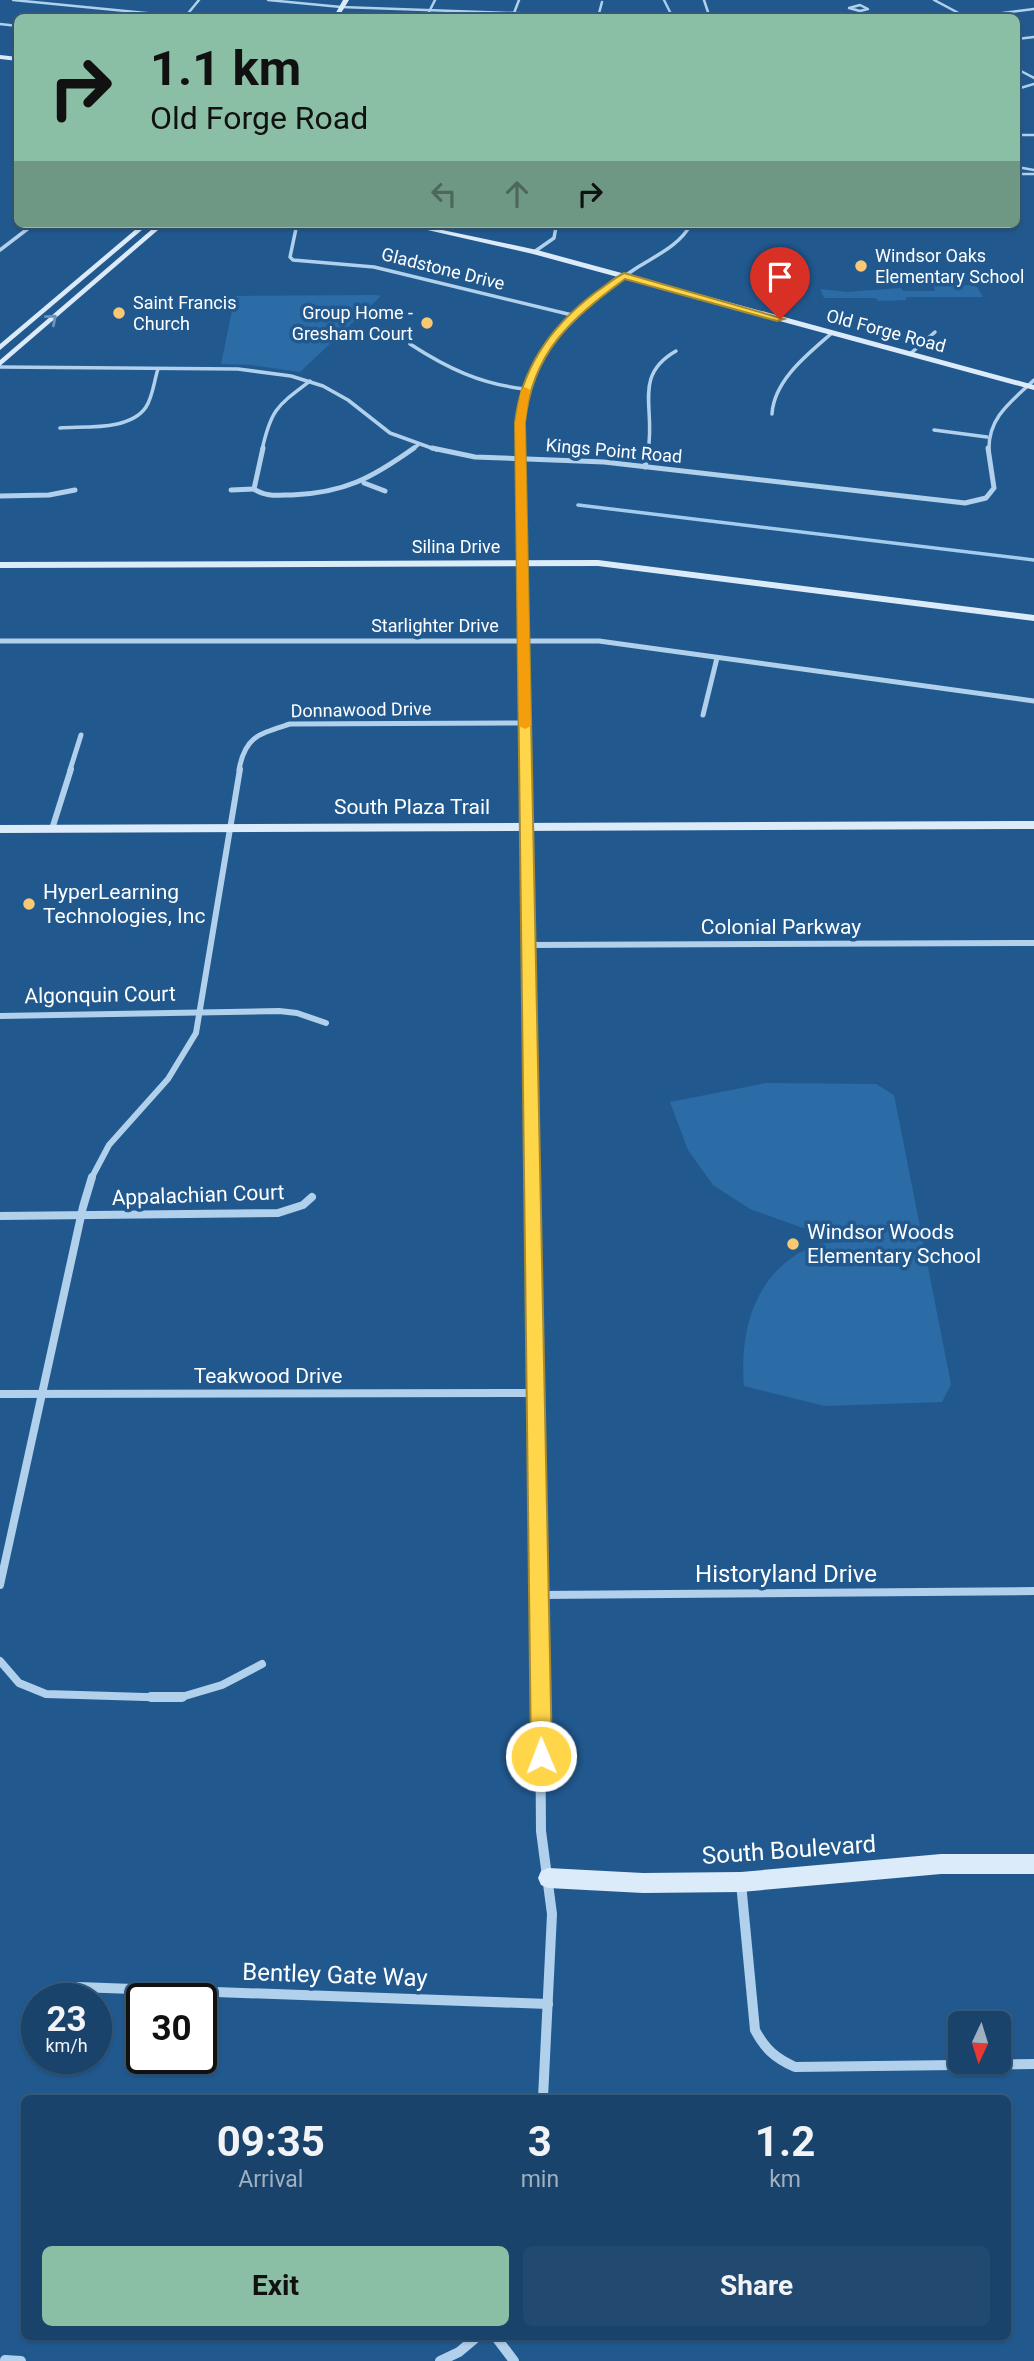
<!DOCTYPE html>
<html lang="en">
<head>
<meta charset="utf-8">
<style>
	:root { --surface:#19436b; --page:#224a71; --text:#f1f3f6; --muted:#9fb0c1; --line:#375c7e; --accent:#8abfa5 }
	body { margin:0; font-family:Roboto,sans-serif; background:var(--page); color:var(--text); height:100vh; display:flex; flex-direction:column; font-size:26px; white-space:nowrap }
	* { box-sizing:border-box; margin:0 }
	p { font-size:23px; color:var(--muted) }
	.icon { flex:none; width:38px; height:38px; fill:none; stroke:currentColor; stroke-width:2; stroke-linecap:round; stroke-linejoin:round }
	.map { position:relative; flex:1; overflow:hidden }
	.side { position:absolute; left:21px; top:2095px; width:990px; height:245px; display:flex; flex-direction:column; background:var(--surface); border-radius:10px; box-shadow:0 2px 5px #0004,0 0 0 2px var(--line) }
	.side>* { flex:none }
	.hud { position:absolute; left:14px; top:14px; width:1006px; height:214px; border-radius:10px; box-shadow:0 2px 5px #0004,0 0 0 2px var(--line); background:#8abfa5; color:#111; overflow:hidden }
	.needle { width:46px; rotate:184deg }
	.controls { position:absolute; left:948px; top:2011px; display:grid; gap:14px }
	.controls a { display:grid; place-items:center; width:63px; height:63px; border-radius:10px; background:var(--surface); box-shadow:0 2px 5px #0004,0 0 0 2px var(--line); font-size:35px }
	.speed { position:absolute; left:21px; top:1983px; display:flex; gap:14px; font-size:35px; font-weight:700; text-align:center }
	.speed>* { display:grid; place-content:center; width:91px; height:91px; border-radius:50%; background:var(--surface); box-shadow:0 2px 5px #0004,0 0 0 2px var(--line); line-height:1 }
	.speed small { font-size:18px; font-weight:400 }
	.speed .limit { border:4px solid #111; border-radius:10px; background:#fff; color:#111 }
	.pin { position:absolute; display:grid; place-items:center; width:60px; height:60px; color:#fff; margin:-72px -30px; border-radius:50% 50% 50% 0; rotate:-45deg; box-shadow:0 0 7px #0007 }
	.pin .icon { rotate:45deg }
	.me { position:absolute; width:77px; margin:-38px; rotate:359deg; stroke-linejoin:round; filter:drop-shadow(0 0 5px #0008) }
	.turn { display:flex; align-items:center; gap:24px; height:147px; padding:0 21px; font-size:32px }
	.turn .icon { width:91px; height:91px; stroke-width:2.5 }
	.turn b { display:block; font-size:49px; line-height:60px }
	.lanes { display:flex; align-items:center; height:66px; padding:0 21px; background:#0003; justify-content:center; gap:35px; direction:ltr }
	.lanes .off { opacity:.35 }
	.eta { display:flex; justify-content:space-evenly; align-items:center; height:119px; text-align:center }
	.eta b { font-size:42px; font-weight:700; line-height:49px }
	.button { display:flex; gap:14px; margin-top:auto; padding:14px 21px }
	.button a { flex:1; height:80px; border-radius:10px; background:var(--accent); color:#111; font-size:28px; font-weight:700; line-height:80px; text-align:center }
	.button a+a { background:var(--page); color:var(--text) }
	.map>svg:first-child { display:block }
</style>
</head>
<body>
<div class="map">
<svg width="1034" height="2361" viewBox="0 0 1034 2361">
	<rect width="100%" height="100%" fill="#21598f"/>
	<!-- green -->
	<g fill="#2b6ca7">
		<polygon points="976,285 983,297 906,297 906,300 878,301 876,298 824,298 820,289 847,292 901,288 903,291 935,291 934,286"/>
		<polygon points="376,295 381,296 300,372 251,365 221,364 235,296"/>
		<path d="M 766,1083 L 876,1084 L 894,1095 L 951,1384 L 942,1402 L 825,1406 L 744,1386 C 739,1329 756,1269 814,1246 C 827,1241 844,1243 857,1240 L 800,1227 L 750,1209 L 713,1185 L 688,1150 L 670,1102 Z"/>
	</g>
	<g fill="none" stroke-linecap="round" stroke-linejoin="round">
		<!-- stream-far1 -->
		<polyline stroke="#a4ccee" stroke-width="2.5" points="664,0 671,14"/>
		<!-- stream -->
		<polyline stroke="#a4ccee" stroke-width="3.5" points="578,505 1034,560"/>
		<!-- street-far5 -->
		<g stroke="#b1d0ec" stroke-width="2.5">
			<polyline points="13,0 197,18"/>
			<polyline points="268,0 341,7 657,18"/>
			<polyline points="704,0 710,18"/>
			<polyline points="934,0 966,17"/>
			<polygon points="860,5 868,9 860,11 849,8"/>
			<polyline points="514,13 519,0"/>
			<polyline points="185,17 199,0"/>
			<polyline points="598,17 602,2"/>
			<polyline points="426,18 435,0"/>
			<polyline points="965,18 1034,9"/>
			<polyline points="0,24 18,26"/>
			<polyline points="1017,39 1034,37"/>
			<polyline points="1017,69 1034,78"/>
			<polyline points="1017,89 1034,84"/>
			<polyline points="1017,135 1034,135"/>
			<polyline points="1017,167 1034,170"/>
			<polyline points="1017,174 1034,174"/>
		</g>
		<!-- street-far4 -->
		<g stroke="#b1d0ec" stroke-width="3.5">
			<polyline points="297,224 290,257 293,260 374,267 572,315"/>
			<polyline points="0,250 34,224"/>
			<polyline points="534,252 554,238 556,227"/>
			<path d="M 410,344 C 447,368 480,384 525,389"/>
			<polyline points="910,354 935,332"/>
			<polyline points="0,367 238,369 291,376 323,386 348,400 390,433 437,450"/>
			<path d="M 772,414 C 774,380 808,354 832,333"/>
			<path d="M 60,428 C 85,426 130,431 146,407 C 153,396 154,381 158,369"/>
			<polyline points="934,430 987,437"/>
			<path d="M 262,450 C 271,409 277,406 310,381"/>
			<polyline points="411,450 418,445"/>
			<path d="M 520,450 C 519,359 566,314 638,267 C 657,255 680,245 691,224"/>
			<path d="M 648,450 C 656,409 632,376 676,351"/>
			<path d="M 989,450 C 988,417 1012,401 1034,380"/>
		</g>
		<!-- street-far3 -->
		<g stroke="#b1d0ec" stroke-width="5">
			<path d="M 263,448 L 254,489 C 265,497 278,495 292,495 C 344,493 372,478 414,448"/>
			<polyline points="432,448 475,457 604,462 965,503 986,498 994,488 988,448"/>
			<polyline points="520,448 525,770"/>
			<polyline points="645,467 649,448"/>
			<polyline points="364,483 385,491"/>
			<polyline points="231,490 254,489"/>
			<polyline points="0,496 49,495 75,490"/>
			<polyline points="0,641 599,641 1034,701"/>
			<polyline points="703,715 717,658"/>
			<polyline points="70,770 81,735"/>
			<path d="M 239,770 C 245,736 259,734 290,724 L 525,723"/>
		</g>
		<!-- street-far2 -->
		<g stroke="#b1d0ec" stroke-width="6">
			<polyline points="525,769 531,1179"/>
			<polyline points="52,829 71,769"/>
			<polyline points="529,945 1034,943"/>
			<polyline points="0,1016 279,1011 297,1013 326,1023"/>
			<polyline points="91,1179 109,1145 168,1079 196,1033 240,769"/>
		</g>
		<!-- street-far1 -->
		<g stroke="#b1d0ec" stroke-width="8">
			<polyline points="531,1177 537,1393 540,1699"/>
			<polyline points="0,1216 278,1213 303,1205 312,1197"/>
			<polyline points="0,1394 537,1393"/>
			<polyline points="0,1585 83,1207 92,1177"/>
			<polyline points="539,1595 1034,1591"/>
			<polyline points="0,1661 19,1683 46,1694 178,1698 222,1685 262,1664"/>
		</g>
		<!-- street -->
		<g stroke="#b1d0ec" stroke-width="10">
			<polyline points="151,1697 182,1697"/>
			<polyline points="540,1697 541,1831 552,1914 543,2098"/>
			<path d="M 741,1883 L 755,2030 C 765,2049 775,2058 795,2067 L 1034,2064"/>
			<polyline points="78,1987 548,2004"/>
			<polyline points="495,2336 514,2361"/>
			<polyline points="5,2360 21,2361"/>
			<polyline points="440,2361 459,2352 478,2336"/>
		</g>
		<!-- secondary -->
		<g fill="#dcebf9" fill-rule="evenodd">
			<polygon points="343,0 349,0 338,18 333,18"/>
			<polygon points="0,55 18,57 18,61 0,59"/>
			<polygon points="142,224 149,224 0,350 0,344"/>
			<polygon points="158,224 165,224 0,366 0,360"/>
			<polygon points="401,224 414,224 537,250 1034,385 1034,390 533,254"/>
			<polygon points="598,560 1034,615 1034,621 598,566 0,568 0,562"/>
			<polygon points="1034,821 1034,829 0,833 0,825"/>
			<polygon points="941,1854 1034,1854 1034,1874 941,1874 741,1892 643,1893 548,1888 541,1885 538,1878 541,1871 548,1868 643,1873 741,1872"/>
		</g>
	</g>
	<!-- one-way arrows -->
	<defs><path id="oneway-chevron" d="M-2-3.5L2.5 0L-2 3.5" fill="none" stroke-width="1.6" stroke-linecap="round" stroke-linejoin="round" transform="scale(1.75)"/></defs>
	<use stroke="#6c93b9" href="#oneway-chevron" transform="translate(52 319) rotate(-41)"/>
	<!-- route -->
	<path fill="#ffd54a" stroke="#a68a30" stroke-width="2" d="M 624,273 L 784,319 L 777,321 L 625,279 C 571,319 532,352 525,423 L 552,1756 L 549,1763 L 541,1766 L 534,1763 L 531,1756 L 515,423 C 521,367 552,325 596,292 C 605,286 614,278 624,273 Z"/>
	<!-- slow -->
	<polygon fill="#f59e0b" points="525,387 530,390 525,423 531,726 525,729 519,726 515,423 521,390"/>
	<!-- markers -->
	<g fill="#f9c872" stroke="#21598f" stroke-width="2.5">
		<circle cx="861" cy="266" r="7"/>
		<circle cx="119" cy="313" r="7"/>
		<circle cx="427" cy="323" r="7"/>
		<circle cx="29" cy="904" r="7"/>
		<circle cx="793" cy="1244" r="7"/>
	</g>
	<g text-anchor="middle" stroke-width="7" stroke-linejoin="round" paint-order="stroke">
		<!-- far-poi labels -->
		<g font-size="18" fill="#fff" stroke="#21598f" text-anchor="start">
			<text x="875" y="262">Windsor Oaks<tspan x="875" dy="21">Elementary School</tspan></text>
			<text x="133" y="309">Saint Francis<tspan x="133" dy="21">Church</tspan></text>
			<text x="413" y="319" text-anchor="end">Group Home -<tspan x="413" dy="21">Gresham Court</tspan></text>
		</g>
		<!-- far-street labels -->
		<g font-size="18" fill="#fff" stroke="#21598f">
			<text transform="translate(443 269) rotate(14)" y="6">Gladstone Drive</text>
			<text transform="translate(886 331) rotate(15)" y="6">Old Forge Road</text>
			<text transform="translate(614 451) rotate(5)" y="6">Kings Point Road</text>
			<text x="456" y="553">Silina Drive</text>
			<text x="435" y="632">Starlighter Drive</text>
			<text transform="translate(361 710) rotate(-1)" y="6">Donnawood Drive</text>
		</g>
		<!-- street labels -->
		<g font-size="21" fill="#fff" stroke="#21598f">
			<text x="412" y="814">South Plaza Trail</text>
			<text x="781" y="934">Colonial Parkway</text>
			<text transform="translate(100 995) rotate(-1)" y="7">Algonquin Court</text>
			<text transform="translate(198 1195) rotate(-2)" y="7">Appalachian Court</text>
			<text x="268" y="1383">Teakwood Drive</text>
		</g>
		<!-- poi labels -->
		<g font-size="21" fill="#fff" stroke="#21598f" text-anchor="start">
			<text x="43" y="899">HyperLearning<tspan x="43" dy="24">Technologies, Inc</tspan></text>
			<text x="807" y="1239">Windsor Woods<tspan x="807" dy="24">Elementary School</tspan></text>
		</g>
		<!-- near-street labels -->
		<g font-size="24" fill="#fff" stroke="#21598f">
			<text x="786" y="1582">Historyland Drive</text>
			<text transform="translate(789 1850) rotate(-4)" y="8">South Boulevard</text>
			<text transform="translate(335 1975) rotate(2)" y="8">Bentley Gate Way</text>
		</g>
	</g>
</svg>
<div class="controls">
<a><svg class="needle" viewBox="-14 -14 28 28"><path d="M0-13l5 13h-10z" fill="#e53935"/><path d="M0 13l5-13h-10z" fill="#9fb0c1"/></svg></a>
</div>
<div class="speed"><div>23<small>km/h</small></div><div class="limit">30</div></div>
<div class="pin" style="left:780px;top:319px;background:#d93025"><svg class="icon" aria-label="arrive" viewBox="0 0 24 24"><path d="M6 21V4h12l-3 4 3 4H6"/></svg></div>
<svg class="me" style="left:541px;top:1756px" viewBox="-20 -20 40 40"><circle r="17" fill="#ffd54a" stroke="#fff" stroke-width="3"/><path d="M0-11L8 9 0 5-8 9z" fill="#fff"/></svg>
<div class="hud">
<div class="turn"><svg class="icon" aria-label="right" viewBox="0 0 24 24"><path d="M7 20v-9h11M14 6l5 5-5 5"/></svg><div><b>1.1 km</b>Old Forge Road</div></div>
<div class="lanes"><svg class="icon off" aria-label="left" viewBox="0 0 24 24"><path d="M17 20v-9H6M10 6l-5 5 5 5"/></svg><svg class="icon off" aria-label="ahead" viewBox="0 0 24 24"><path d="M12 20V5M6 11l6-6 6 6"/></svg><svg class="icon" aria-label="right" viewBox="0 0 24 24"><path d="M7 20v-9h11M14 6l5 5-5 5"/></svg></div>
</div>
<section class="side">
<div class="eta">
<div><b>09:35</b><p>Arrival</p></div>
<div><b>3</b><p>min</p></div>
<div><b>1.2</b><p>km</p></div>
</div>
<div class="button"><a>Exit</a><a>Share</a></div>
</section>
</div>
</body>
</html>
